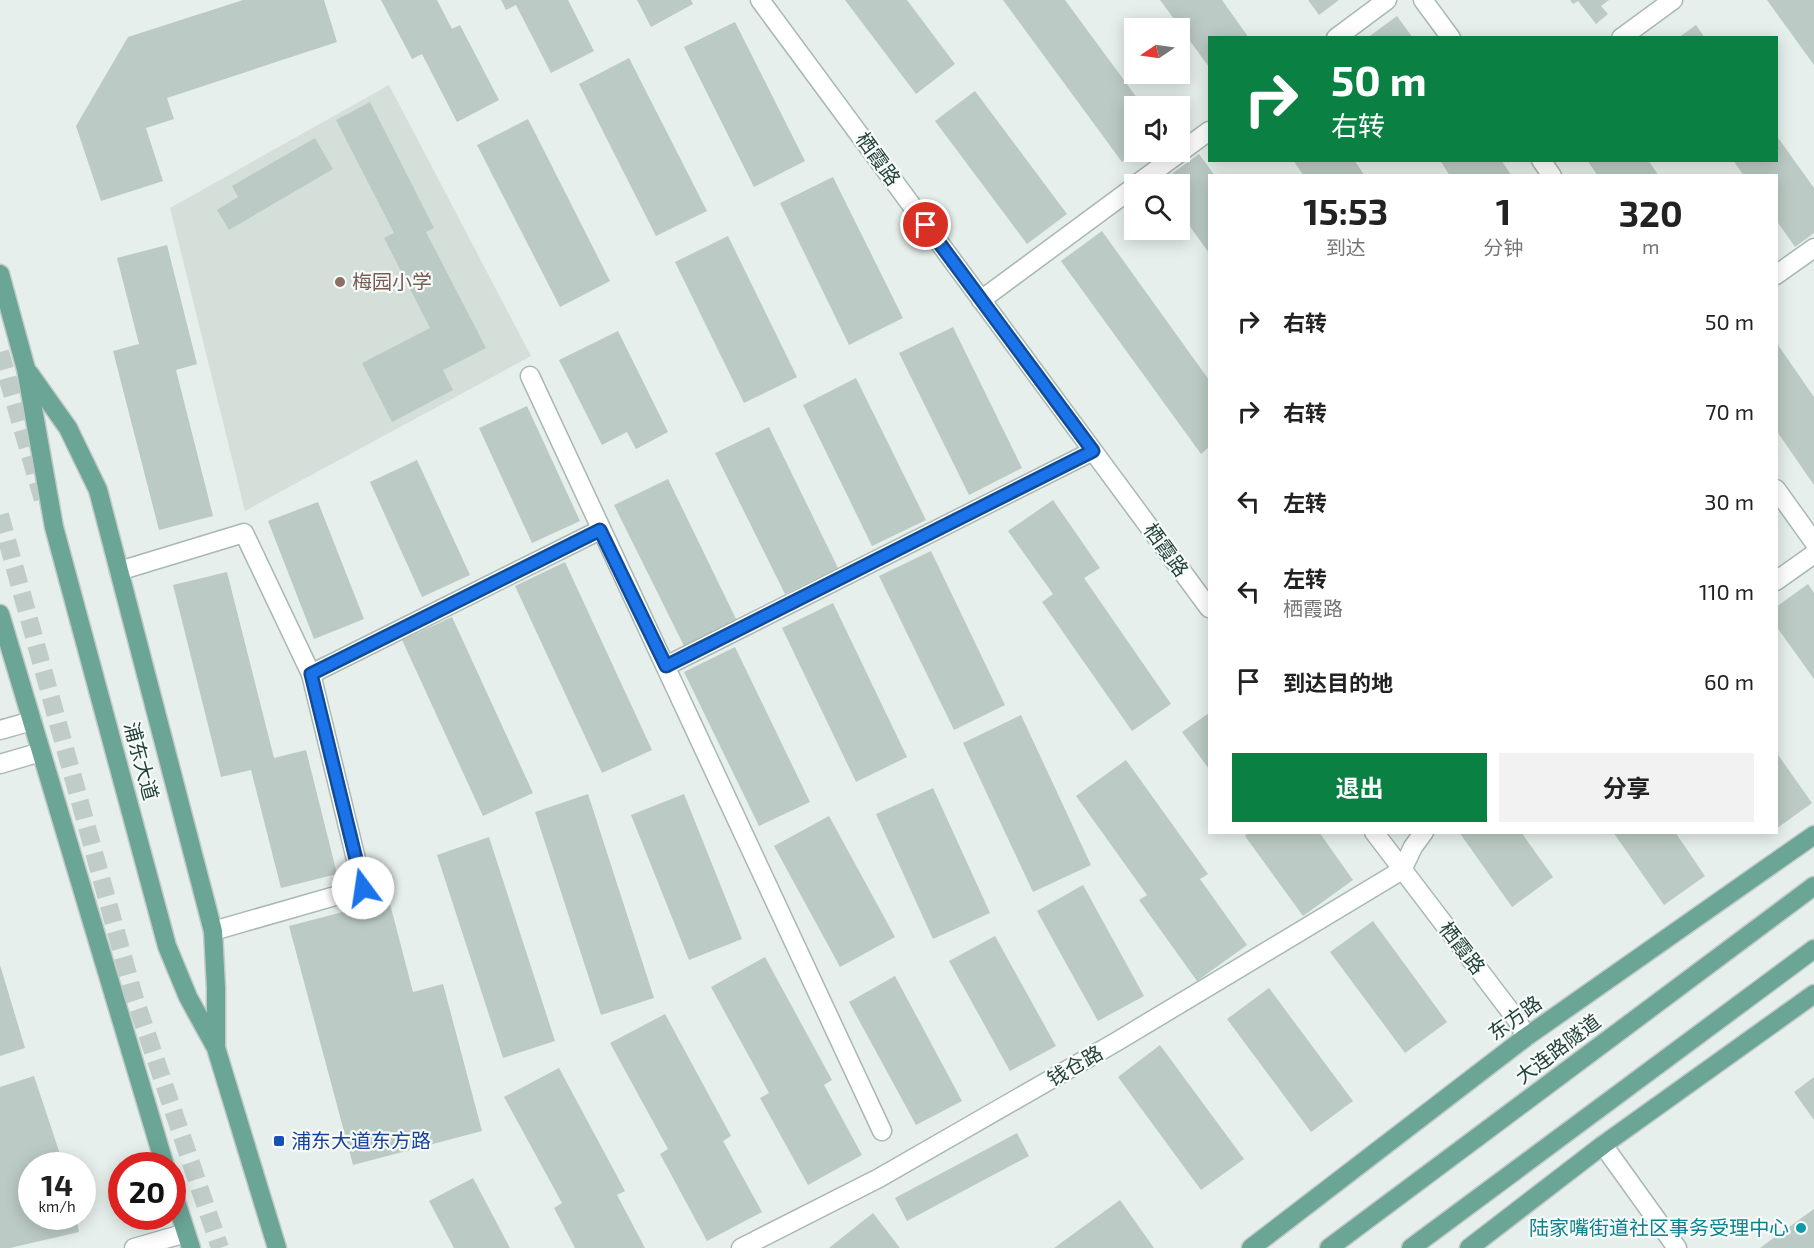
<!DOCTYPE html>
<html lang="zh">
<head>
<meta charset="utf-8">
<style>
	:root { --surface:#fff; --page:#f2f2f2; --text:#222; --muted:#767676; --accent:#0b8043 }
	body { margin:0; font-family:"Exo 2","Noto Sans SC",sans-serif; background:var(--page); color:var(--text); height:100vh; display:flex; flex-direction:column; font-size:22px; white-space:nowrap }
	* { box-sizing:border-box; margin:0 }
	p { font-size:20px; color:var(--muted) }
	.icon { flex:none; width:33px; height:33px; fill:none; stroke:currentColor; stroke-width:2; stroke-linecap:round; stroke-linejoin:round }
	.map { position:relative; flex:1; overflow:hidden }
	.sheet { position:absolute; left:1208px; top:174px; width:570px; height:660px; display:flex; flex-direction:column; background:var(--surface); border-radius:0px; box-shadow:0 3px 15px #0003 }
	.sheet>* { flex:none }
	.top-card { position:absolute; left:1208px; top:36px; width:570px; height:126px; border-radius:0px; box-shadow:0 3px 15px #0003; background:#0b8043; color:#fff; overflow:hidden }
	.needle { width:39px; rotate:257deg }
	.buttons { position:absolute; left:1124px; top:18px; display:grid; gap:12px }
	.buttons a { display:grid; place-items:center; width:66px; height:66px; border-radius:0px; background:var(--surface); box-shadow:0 3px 15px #0003; font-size:30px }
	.speed { position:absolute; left:18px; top:1152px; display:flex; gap:12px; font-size:30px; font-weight:700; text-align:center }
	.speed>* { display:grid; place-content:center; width:78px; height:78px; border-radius:50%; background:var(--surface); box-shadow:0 3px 15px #0003; line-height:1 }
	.speed small { font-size:15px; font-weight:400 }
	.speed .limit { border:9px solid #d22; background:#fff; color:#111 }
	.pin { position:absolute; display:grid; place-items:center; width:51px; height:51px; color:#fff; margin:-26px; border:3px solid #fff; border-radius:50%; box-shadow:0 2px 6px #0007 }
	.me { position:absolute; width:66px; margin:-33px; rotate:346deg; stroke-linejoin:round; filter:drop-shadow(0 0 4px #0008) }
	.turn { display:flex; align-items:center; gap:21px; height:126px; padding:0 24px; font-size:27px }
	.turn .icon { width:78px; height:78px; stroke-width:2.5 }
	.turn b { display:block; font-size:42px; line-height:51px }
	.eta { display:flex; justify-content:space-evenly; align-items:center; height:102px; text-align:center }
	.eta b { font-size:36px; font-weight:700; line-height:42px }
	.button { display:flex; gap:12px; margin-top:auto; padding:12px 24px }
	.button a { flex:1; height:69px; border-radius:0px; background:var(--accent); color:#fff; font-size:24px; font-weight:700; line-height:69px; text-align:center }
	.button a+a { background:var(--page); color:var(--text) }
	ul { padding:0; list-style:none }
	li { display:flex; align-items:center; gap:18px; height:90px; padding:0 24px }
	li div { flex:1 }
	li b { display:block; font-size:22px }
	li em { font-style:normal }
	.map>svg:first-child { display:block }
</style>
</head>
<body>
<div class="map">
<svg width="1814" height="1248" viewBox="0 0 1814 1248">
	<rect width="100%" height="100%" fill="#e6efeb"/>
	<!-- built -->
	<polygon fill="#d4dfda" points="389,85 531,356 245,511 170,208"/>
	<!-- building -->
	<g fill="#bbcac4">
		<polygon points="243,0 324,0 337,42 167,98 174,119 146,128 163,181 101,201 76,126 128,37"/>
		<polygon points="381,0 437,0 452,29 460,25 499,100 457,122 422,54 412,59"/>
		<polygon points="501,0 568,0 594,51 551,73 516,5 506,10"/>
		<polygon points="637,0 691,0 693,4 651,27"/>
		<polygon points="845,0 907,0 955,64 916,94"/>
		<polygon points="1003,0 1065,0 1143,106 1134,106 1134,152 1136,152 1122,162"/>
		<polygon points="1160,0 1222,0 1249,38 1209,38 1209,67"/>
		<polygon points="1308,0 1339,0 1319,15"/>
		<polygon points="1570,0 1609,0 1601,6 1608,14 1596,24 1578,1 1573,4"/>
		<polygon points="1767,0 1814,0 1814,65"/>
		<polygon points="1397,16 1413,38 1367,38"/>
		<polygon points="735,22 805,161 754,187 684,47"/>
		<polygon points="1696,25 1705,38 1678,38"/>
		<polygon points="629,58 707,211 656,236 579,84"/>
		<polygon points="975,91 1067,214 1027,244 935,121"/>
		<polygon points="370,102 434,228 426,232 486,348 443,370 453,390 392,422 362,363 430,328 384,238 394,233 336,120"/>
		<polygon points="528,119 610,281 560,307 477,145"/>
		<polygon points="1776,135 1814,188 1814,233 1795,247 1776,220 1776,176 1744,176 1733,160 1776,160"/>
		<polygon points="315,138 333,169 229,230 217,210 238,197 232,186"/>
		<polygon points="1199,154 1215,176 1209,176 1209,253 1179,211 1179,184 1158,184"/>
		<polygon points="1293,160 1354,160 1365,176 1304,176"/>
		<polygon points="1440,160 1501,160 1512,176 1450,176"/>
		<polygon points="1587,160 1648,160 1659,176 1598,176"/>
		<polygon points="833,177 903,318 849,345 780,203"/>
		<polygon points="1102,231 1209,380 1209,447 1201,454 1061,261"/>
		<polygon points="728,236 797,377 744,403 675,262"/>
		<polygon points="167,245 197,364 176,370 213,516 159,530 113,351 139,344 117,258"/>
		<polygon points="953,327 1022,468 969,495 899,353"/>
		<polygon points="618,331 668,432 636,449 627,432 602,445 559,360"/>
		<polygon points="1776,342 1814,397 1814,485 1776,430"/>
		<polygon points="856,378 926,520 872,546 803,405"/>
		<polygon points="527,406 580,521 532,543 479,428"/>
		<polygon points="769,427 838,568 785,594 715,453"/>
		<polygon points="417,460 470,575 422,597 370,482"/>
		<polygon points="668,479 737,621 684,646 614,505"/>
		<polygon points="1053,500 1100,568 1084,578 1171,704 1132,731 1042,602 1053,594 1008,531"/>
		<polygon points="318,502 364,619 314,639 268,521"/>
		<polygon points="931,551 1005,705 954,730 879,576"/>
		<polygon points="565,562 652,750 602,773 515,586"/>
		<polygon points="227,572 274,758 306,750 337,874 281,888 251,770 221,777 173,585"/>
		<polygon points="1808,584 1814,593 1814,679 1776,626 1776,607"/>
		<polygon points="833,603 907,757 856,782 782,628"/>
		<polygon points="452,617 533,793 483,816 402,640"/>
		<polygon points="735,647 810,802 759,826 684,672"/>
		<polygon points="1209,713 1209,769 1182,732"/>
		<polygon points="1021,715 1091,865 1033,892 963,743"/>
		<polygon points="1776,752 1812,803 1776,829"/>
		<polygon points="1126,760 1208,874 1200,879 1247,945 1197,981 1139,900 1147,895 1076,796"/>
		<polygon points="933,788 990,913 933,939 876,814"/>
		<polygon points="588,794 654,998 601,1015 535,812"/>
		<polygon points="684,794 742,939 689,960 631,815"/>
		<polygon points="829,816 895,937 840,967 774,846"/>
		<polygon points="1249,832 1319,832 1353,880 1303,916 1245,836"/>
		<polygon points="1459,832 1521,832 1553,877 1512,907"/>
		<polygon points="1613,832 1675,832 1705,876 1664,905"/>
		<polygon points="489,837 555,1041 503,1058 437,855"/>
		<polygon points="1083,885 1144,996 1098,1021 1037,911"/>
		<polygon points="389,900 413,992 443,984 482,1131 353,1165 289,926"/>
		<polygon points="1373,921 1447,1022 1405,1053 1330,952"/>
		<polygon points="995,936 1056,1046 1010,1071 949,961"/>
		<polygon points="765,957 832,1080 824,1085 862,1155 808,1185 760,1098 769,1093 711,987"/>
		<polygon points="0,965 25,1048 0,1056"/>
		<polygon points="895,976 962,1101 916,1125 849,1002"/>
		<polygon points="1269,988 1353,1101 1311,1132 1227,1019"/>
		<polygon points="665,1014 731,1136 723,1141 762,1212 707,1241 660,1154 668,1149 610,1043"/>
		<polygon points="1160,1045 1244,1159 1201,1190 1118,1077"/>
		<polygon points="559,1068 625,1191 617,1195 645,1248 575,1248 554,1208 562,1203 504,1097"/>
		<polygon points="34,1076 64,1166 32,1166 32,1216 76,1216 79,1232 10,1248 0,1248 0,1087"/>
		<polygon points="1814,1077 1814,1120 1794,1092"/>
		<polygon points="1017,1133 1029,1156 907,1221 895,1198"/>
		<polygon points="473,1178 510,1248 454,1248 429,1201"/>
		<polygon points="1120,1200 1154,1248 1054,1248"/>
		<polygon points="1814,1209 1814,1248 1760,1248"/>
		<polygon points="873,1213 900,1248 829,1248"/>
	</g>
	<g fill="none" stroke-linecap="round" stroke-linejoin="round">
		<!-- major-tunnel -->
		<g stroke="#bfccc8" stroke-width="18" stroke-dasharray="18 9" stroke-linecap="butt">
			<polyline points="0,352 43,500"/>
			<polyline points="0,515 134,996 220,1248"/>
		</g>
		<!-- minor casing -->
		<g stroke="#a8b8b2" stroke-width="21">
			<g id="minor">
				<polyline points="760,0 1209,608"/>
				<polyline points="1423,0 1451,38"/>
				<polyline points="1336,38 1387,0"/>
				<polyline points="1621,38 1673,0"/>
				<polyline points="1541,160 1552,176"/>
				<polyline points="1137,184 1209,131"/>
				<polyline points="1776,275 1814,248"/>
				<polyline points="981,300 1134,187"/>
				<polyline points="530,376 882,1131"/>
				<polyline points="1776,489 1814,542"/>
				<polyline points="119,571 244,533 311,674 363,888 213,931"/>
				<polyline points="1776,581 1814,554"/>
				<polyline points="666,666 1093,451"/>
				<polyline points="311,674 600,530"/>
				<polyline points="0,730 32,721"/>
				<polyline points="0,764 41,752"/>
				<polyline points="1374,832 1517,1020 1526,1037"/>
				<polyline points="1603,1145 1677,1248"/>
				<polyline points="134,1248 186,1233"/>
				<polyline points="741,1248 879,1178 1116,1042 1402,870 1413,847 1424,832"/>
			</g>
		</g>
		<!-- major casing -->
		<g stroke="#c2cac8" stroke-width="21">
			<g id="major">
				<polyline points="0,274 26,369 54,527 167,946 188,997 216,1048 277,1248"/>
				<polyline points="29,373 68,428 98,490 213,931 216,988 216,1046"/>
				<polyline points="0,614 165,1166"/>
				<polyline points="172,1189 191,1248"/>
				<polyline points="1251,1248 1526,1037 1814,835"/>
				<polyline points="1329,1248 1814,886"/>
				<polyline points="1411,1248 1814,949"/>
				<polyline points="1469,1248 1603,1145 1814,994"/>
			</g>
		</g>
		<!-- minor -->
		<use href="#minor" stroke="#fff" stroke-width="18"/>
		<!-- major -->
		<use href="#major" stroke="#6aa596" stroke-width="18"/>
	</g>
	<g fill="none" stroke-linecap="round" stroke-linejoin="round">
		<!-- route casing -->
		<g stroke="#114b97" stroke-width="15">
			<polyline id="route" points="363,888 311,674 600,530 666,666 1093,451 926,225"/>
		</g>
		<!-- route -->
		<use href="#route" stroke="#1a73e8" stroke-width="10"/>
	</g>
	<!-- markers -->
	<circle fill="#8d6e63" stroke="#f7fbf9" stroke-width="2" cx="340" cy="282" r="6"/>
	<rect fill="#1a4fb4" stroke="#f7fbf9" stroke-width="2" x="273" y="1135" width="12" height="12" rx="3"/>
	<circle fill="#0f9aa8" stroke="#f7fbf9" stroke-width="2" cx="1801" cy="1228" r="6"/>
	<g text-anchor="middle" stroke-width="4.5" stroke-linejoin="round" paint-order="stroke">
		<!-- street labels -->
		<g font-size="20" fill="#24423a" stroke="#f7fbf9">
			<text transform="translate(878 159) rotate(54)" y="7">栖霞路</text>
			<text transform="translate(1166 550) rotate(54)" y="7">栖霞路</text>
			<text transform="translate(141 761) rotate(75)" y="7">浦东大道</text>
			<text transform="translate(1462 948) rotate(52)" y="7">栖霞路</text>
			<text transform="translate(1515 1018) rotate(-36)" y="7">东方路</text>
			<text transform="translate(1558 1049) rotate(-37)" y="7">大连路隧道</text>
			<text transform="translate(1075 1066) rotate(-30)" y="7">钱仓路</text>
		</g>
		<!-- education labels -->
		<g font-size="20" fill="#785e54" stroke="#f7fbf9" text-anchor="start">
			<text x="352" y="289">梅园小学</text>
		</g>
		<!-- transit labels -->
		<g font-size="20" fill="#164399" stroke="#f7fbf9" text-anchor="start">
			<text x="291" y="1148">浦东大道东方路</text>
		</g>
		<!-- culture labels -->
		<g font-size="20" fill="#0d838f" stroke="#f7fbf9" text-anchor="end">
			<text x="1789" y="1235">陆家嘴街道社区事务受理中心</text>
		</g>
	</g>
</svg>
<div class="buttons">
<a><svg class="needle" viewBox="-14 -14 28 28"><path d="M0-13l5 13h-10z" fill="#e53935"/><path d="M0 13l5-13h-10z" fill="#767676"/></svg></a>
<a><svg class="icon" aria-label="sound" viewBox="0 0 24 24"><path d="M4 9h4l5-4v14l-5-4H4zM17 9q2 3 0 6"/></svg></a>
<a><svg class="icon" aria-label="search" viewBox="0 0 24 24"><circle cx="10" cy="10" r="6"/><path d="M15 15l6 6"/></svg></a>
</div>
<div class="speed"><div>14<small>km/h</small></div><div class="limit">20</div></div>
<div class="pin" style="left:926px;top:225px;background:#d93025"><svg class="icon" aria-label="arrive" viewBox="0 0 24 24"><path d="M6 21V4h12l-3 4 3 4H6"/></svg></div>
<svg class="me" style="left:363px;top:888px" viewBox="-20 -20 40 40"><circle r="19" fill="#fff"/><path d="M0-13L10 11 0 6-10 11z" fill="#1a73e8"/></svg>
<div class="top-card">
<div class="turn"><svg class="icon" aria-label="right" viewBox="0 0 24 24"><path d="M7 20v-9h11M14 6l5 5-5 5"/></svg><div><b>50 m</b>右转</div></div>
</div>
<section class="sheet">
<div class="eta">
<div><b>15:53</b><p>到达</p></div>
<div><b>1</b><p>分钟</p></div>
<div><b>320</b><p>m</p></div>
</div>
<ul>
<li><svg class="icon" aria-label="right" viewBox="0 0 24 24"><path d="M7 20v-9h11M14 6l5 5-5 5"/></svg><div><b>右转</b></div><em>50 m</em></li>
<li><svg class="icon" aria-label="right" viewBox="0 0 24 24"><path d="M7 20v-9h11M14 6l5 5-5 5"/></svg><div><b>右转</b></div><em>70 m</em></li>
<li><svg class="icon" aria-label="left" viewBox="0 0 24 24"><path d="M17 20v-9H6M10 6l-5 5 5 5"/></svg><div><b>左转</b></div><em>30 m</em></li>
<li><svg class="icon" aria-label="left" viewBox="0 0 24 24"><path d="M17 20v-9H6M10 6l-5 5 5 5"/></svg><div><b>左转</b><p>栖霞路</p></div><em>110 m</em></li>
<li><svg class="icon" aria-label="arrive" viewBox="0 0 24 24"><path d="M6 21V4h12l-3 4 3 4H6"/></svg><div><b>到达目的地</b></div><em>60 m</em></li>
</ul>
<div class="button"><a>退出</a><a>分享</a></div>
</section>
</div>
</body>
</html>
